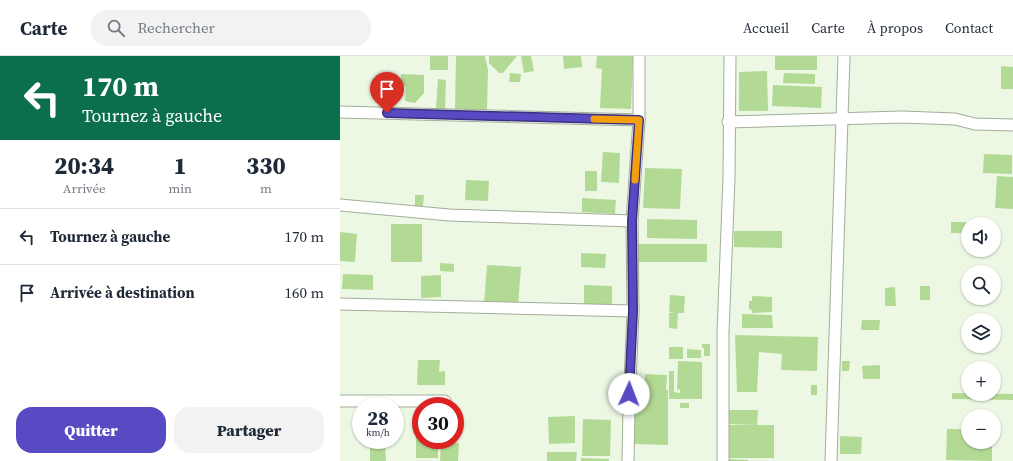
<!DOCTYPE html>
<html lang="fr">
<head>
<meta charset="utf-8">
<style>
	:root { --surface:#fff; --page:#f2f2f3; --text:#1f2937; --muted:#747a83; --line:#e0e1e3; --accent:#574ac2 }
	body { margin:0; font-family:"Source Serif 4",serif; background:var(--page); color:var(--text); height:100vh; display:flex; flex-direction:column; font-size:15px; white-space:nowrap }
	* { box-sizing:border-box; margin:0 }
	p { font-size:13px; color:var(--muted) }
	.icon { flex:none; width:22px; height:22px; fill:none; stroke:currentColor; stroke-width:2; stroke-linecap:round; stroke-linejoin:round }
	.map { position:relative; flex:1; overflow:hidden }
	.side { display:flex; flex-direction:column; background:var(--surface); width:340px }
	.side>* { flex:none }
	.banner { background:#0b6e4f; color:#fff; overflow:hidden }
	.controls { position:absolute; left:621px; top:161px; display:grid; gap:8px }
	.controls a { display:grid; place-items:center; width:40px; height:40px; border-radius:50%; background:var(--surface); box-shadow:0 1px 3px #0004; font-size:20px }
	.speed { position:absolute; left:12px; top:341px; display:flex; gap:8px; font-size:20px; font-weight:700; text-align:center }
	.speed>* { display:grid; place-content:center; width:52px; height:52px; border-radius:50%; background:var(--surface); box-shadow:0 1px 3px #0004; line-height:1 }
	.speed small { font-size:10px; font-weight:400 }
	.speed .limit { border:6px solid #d22; background:#fff; color:#111 }
	.pin { position:absolute; display:grid; place-items:center; width:34px; height:34px; color:#fff; margin:-41px -17px; border-radius:50% 50% 50% 0; rotate:-45deg; box-shadow:0 0 4px #0007 }
	.pin .icon { rotate:45deg }
	.me { position:absolute; width:44px; margin:-22px; rotate:2deg; stroke-linejoin:round; filter:drop-shadow(0 0 3px #0008) }
	.turn { display:flex; align-items:center; gap:14px; height:84px; padding:0 16px; font-size:18px }
	.turn .icon { width:52px; height:52px; stroke-width:2.5 }
	.turn b { display:block; font-size:28px; line-height:34px }
	.eta { display:flex; justify-content:space-evenly; align-items:center; height:68px; text-align:center }
	.eta b { font-size:24px; font-weight:800; line-height:28px }
	.primary-button { display:flex; gap:8px; margin-top:auto; padding:8px 16px }
	.primary-button a { flex:1; height:46px; border-radius:16px; background:var(--accent); color:#fff; font-size:16px; font-weight:800; line-height:46px; text-align:center }
	.primary-button a+a { background:var(--page); color:var(--text) }
	ul { padding:0; list-style:none }
	li { display:flex; align-items:center; gap:12px; height:56px; padding:0 16px; border-top:1px solid var(--line) }
	li div { flex:1 }
	li b { display:block; font-size:15px }
	li em { font-style:normal }
	header { display:flex; align-items:center; gap:24px; box-sizing:border-box; height:56px; padding:0 20px; background:var(--surface); border-bottom:1px solid var(--line) }
	header strong { font-size:19px }
	nav { display:flex; gap:22px; margin-inline-start:auto; font-size:14px }
	.search { width:280px; height:36px; background:var(--page); display:flex; align-items:center; gap:10px; box-sizing:border-box; padding:0 14px; border-radius:16px; color:var(--muted); font-size:15px }
	main { display:flex; flex:1; min-height:0 }
	.map>svg:first-child { display:block }
</style>
</head>
<body>
<header>
<strong>Carte</strong>
<div class="search"><svg class="icon" aria-label="search" viewBox="0 0 24 24"><circle cx="10" cy="10" r="6"/><path d="M15 15l6 6"/></svg>Rechercher</div>
<nav><a>Accueil</a><a>Carte</a><a>À propos</a><a>Contact</a></nav>
</header>
<main>
<section class="side">
<div class="banner">
<div class="turn"><svg class="icon" aria-label="left" viewBox="0 0 24 24"><path d="M17 20v-9H6M10 6l-5 5 5 5"/></svg><div><b>170 m</b>Tournez à gauche</div></div>
</div>
<div class="eta">
<div><b>20:34</b><p>Arrivée</p></div>
<div><b>1</b><p>min</p></div>
<div><b>330</b><p>m</p></div>
</div>
<ul>
<li><svg class="icon" aria-label="left" viewBox="0 0 24 24"><path d="M17 20v-9H6M10 6l-5 5 5 5"/></svg><div><b>Tournez à gauche</b></div><em>170 m</em></li>
<li><svg class="icon" aria-label="arrive" viewBox="0 0 24 24"><path d="M6 21V4h12l-3 4 3 4H6"/></svg><div><b>Arrivée à destination</b></div><em>160 m</em></li>
</ul>
<div class="primary-button"><a>Quitter</a><a>Partager</a></div>
</section>
<div class="map">
<svg width="673" height="405" viewBox="0 0 673 405">
	<rect width="100%" height="100%" fill="#ecf8e4"/>
	<!-- building -->
	<g fill="#b3da95">
		<rect x="90" y="0" width="18" height="14"/>
		<polygon points="116,0 145,0 148,14 147,54 115,53"/>
		<polygon points="149,0 177,0 163,17 159,17 149,7"/>
		<polygon points="181,0 191,0 194,15 184,17"/>
		<polygon points="223,0 241,0 242,11 224,13"/>
		<polygon points="257,0 293,0 291,53 260,52 262,13 256,12"/>
		<rect x="435" y="0" width="42" height="14"/>
		<polygon points="661,10 673,11 673,33 661,33"/>
		<polygon points="427,15 428,55 399,55 399,16"/>
		<polygon points="170,17 181,18 180,26 169,26"/>
		<polygon points="444,17 475,18 475,28 443,27"/>
		<polygon points="61,18 84,19 84,37 75,47 65,45 66,30 61,30"/>
		<polygon points="98,23 106,24 105,53 96,53"/>
		<polygon points="433,29 482,31 481,52 432,50"/>
		<polygon points="263,96 280,97 279,127 261,126"/>
		<polygon points="644,98 672,99 672,118 643,117"/>
		<polygon points="305,112 342,113 340,153 303,152"/>
		<rect x="245" y="115" width="12" height="20"/>
		<polygon points="657,120 673,121 673,153 655,152"/>
		<polygon points="126,124 149,125 148,145 125,144"/>
		<polygon points="75,139 84,139 83,151 75,151"/>
		<polygon points="242,142 276,144 275,158 242,156"/>
		<polygon points="307,163 357,164 357,183 307,182"/>
		<polygon points="611,166 626,166 625,170 628,170 628,177 611,177"/>
		<rect x="51" y="168" width="31" height="38"/>
		<polygon points="394,175 442,175 442,192 394,191"/>
		<polygon points="0,176 17,178 15,206 0,205"/>
		<rect x="297" y="188" width="70" height="18"/>
		<polygon points="241,197 266,198 265,212 241,211"/>
		<polygon points="100,207 114,208 114,216 100,215"/>
		<polygon points="147,209 181,211 178,250 144,248"/>
		<polygon points="3,218 33,219 33,234 2,233"/>
		<polygon points="101,219 101,241 81,242 81,220"/>
		<polygon points="244,229 272,230 272,248 244,248"/>
		<rect x="580" y="230" width="10" height="14"/>
		<polygon points="555,231 556,250 545,250 545,232"/>
		<polygon points="330,239 345,240 344,257 338,257 337,273 329,272 329,257 335,256 329,256"/>
		<polygon points="412,240 432,241 432,256 412,257 412,254 409,253 409,245 412,245"/>
		<polygon points="402,258 432,259 433,272 402,272"/>
		<polygon points="522,264 540,264 539,274 521,274"/>
		<polygon points="395,279 478,281 477,315 441,314 442,298 419,296 417,336 397,336"/>
		<polygon points="362,288 370,288 370,300 364,300 364,292 362,292"/>
		<rect x="329" y="291" width="14" height="12"/>
		<polygon points="347,293 361,294 361,302 347,302"/>
		<polygon points="78,304 100,304 99,316 105,315 105,329 77,329"/>
		<polygon points="338,305 362,306 362,343 329,343 329,315 334,315 334,336 340,337 340,333 337,334"/>
		<polygon points="502,305 510,305 509,315 502,315"/>
		<polygon points="540,309 540,323 523,323 522,310"/>
		<polygon points="305,318 327,319 326,334 328,334 328,389 293,388 294,333 302,332 302,323 305,323"/>
		<rect x="471" y="329" width="6" height="10"/>
		<polygon points="612,337 673,338 673,344 612,343"/>
		<rect x="340" y="347" width="9" height="5"/>
		<polygon points="387,354 418,354 417,369 387,368"/>
		<polygon points="76,359 81,359 81,384 98,384 98,402 76,402"/>
		<polygon points="235,360 235,387 209,388 208,361"/>
		<polygon points="243,363 271,364 270,400 242,400"/>
		<rect x="387" y="369" width="47" height="33"/>
		<polygon points="607,373 628,373 628,386 652,386 652,405 606,404"/>
		<polygon points="500,380 522,381 521,398 500,398"/>
		<polygon points="30,384 45,384 46,405 30,405"/>
		<polygon points="101,386 119,387 118,405 100,405"/>
		<polygon points="207,396 237,396 236,405 207,405"/>
		<polygon points="241,402 269,403 269,405 241,405"/>
		<polygon points="389,403 408,404 408,405 388,405"/>
	</g>
	<g fill="none" stroke-linecap="round" stroke-linejoin="round">
		<!-- minor casing -->
		<g stroke="#a2ad9a" stroke-width="13">
			<g id="minor">
				<polyline points="0,56 299,64"/>
				<polyline points="388,66 562,61 615,63 635,68 673,69"/>
				<polyline points="0,149 109,159 292,165"/>
				<polyline points="0,248 293,255"/>
				<polyline points="0,345 105,345"/>
				<polyline points="288,405 289,351 293,255 292,165 299,64 299,0"/>
				<polyline points="383,405 383,276 389,122 390,0"/>
				<polyline points="491,405 504,0"/>
			</g>
		</g>
		<!-- minor -->
		<use href="#minor" stroke="#fff" stroke-width="11"/>
	</g>
	<g fill="none" stroke-linecap="round" stroke-linejoin="round">
		<!-- route casing -->
		<g stroke="#39307e" stroke-width="10">
			<polyline id="route" points="47,57 299,64 292,165 293,255 289,338"/>
		</g>
		<!-- route -->
		<use href="#route" stroke="#574ac2" stroke-width="7"/>
		<!-- slow -->
		<polyline stroke="#f59e0b" stroke-width="7" points="254,63 299,64 295,124"/>
	</g>
</svg>
<div class="controls">
<a><svg class="icon" aria-label="sound" viewBox="0 0 24 24"><path d="M4 9h4l5-4v14l-5-4H4zM17 9q2 3 0 6"/></svg></a>
<a><svg class="icon" aria-label="search" viewBox="0 0 24 24"><circle cx="10" cy="10" r="6"/><path d="M15 15l6 6"/></svg></a>
<a><svg class="icon" aria-label="layers" viewBox="0 0 24 24"><path d="M12 4l9 5-9 5-9-5zM3 14l9 5 9-5"/></svg></a>
<a>+</a>
<a>−</a>
</div>
<div class="speed"><div>28<small>km/h</small></div><div class="limit">30</div></div>
<div class="pin" style="left:47px;top:57px;background:#d93025"><svg class="icon" aria-label="arrive" viewBox="0 0 24 24"><path d="M6 21V4h12l-3 4 3 4H6"/></svg></div>
<svg class="me" style="left:289px;top:338px" viewBox="-20 -20 40 40"><circle r="19" fill="#fff"/><path d="M0-13L10 11 0 6-10 11z" fill="#574ac2"/></svg>
</div>
</main>
</body>
</html>
